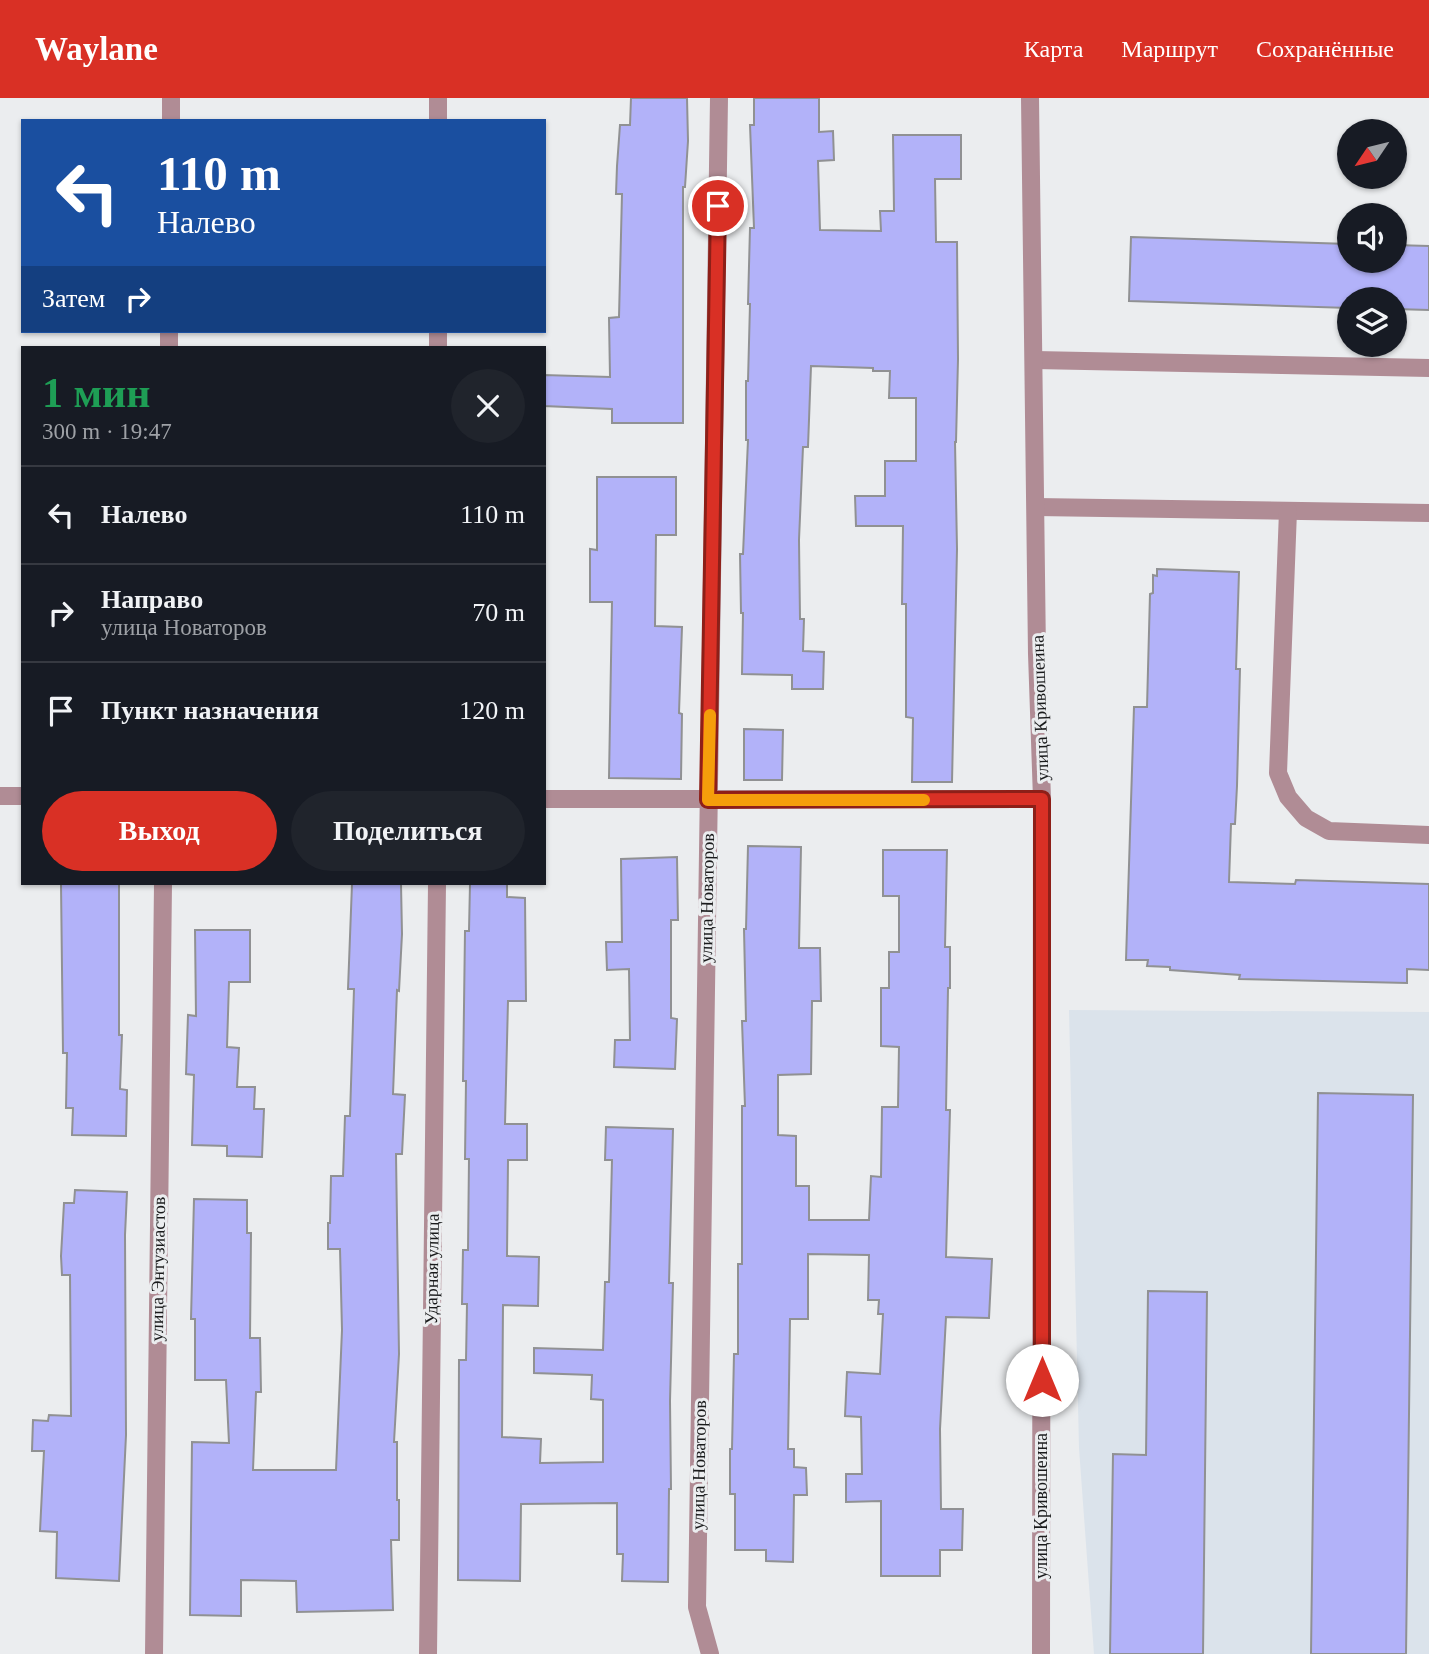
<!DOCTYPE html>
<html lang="ru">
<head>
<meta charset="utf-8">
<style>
	:root { --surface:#171b24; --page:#20242c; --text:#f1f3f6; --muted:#9ea1a6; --line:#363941; --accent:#d93025 }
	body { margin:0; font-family:Georgia,serif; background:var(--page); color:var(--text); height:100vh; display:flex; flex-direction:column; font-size:26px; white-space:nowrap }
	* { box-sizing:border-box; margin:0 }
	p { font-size:23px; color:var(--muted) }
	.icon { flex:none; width:38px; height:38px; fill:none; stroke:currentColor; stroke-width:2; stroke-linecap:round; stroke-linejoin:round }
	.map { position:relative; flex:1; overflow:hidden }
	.panel { position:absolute; left:21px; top:248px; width:525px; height:539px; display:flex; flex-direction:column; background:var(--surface); border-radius:0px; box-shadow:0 2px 5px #0004 }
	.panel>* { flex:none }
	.top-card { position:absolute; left:21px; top:21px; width:525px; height:214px; border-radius:0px; box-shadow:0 2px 5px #0004; background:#1a4fa0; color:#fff; overflow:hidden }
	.needle { width:46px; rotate:235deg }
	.tools { position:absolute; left:1337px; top:21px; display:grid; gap:14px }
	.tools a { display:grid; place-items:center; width:70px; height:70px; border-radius:50%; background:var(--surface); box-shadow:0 2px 5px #0004; font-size:35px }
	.pin { position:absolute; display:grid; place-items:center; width:60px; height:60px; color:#fff; margin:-30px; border:4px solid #fff; border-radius:50%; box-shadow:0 2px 7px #0007 }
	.me { position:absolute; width:77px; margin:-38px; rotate:0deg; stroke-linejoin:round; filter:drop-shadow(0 0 5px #0008) }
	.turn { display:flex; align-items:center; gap:24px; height:147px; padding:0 21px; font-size:32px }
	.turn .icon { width:91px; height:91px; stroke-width:2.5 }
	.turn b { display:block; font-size:49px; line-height:60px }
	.then { display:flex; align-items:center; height:66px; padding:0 21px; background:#0003; gap:14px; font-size:26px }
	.round { display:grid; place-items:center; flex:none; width:74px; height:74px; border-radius:37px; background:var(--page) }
	.headline { display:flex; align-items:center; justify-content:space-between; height:119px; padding:0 21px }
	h1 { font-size:42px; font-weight:800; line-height:52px; color:#1e9e55 }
	.cta { display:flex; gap:14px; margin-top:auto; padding:14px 21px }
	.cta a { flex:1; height:80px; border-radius:42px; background:var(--accent); color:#fff; font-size:28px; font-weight:800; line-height:80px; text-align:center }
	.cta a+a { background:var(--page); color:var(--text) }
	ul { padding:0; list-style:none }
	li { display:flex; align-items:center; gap:21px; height:98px; padding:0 21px; border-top:2px solid var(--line) }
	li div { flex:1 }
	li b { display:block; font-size:26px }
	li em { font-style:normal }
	header { display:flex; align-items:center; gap:42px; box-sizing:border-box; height:98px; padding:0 35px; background:var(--accent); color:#fff }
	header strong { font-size:33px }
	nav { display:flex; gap:38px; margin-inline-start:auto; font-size:24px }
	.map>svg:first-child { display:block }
</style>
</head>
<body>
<header>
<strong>Waylane</strong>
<nav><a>Карта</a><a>Маршрут</a><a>Сохранённые</a></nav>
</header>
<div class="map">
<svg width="1429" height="1556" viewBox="0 0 1429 1556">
	<rect width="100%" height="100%" fill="#ebedef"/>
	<!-- built -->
	<polygon fill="#dbe3eb" points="1069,912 1429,914 1429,1556 1094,1556 1079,1350"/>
	<!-- building -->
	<g fill="#b2b2f9" stroke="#909193" stroke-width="2">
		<polygon points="631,0 687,0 688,43 685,89 683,89 683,325 612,325 612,311 544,308 544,277 610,279 609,220 619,219 622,96 616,96 617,68 620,27 630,27"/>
		<polygon points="754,0 819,0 819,34 833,33 834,62 818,63 820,132 881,133 880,113 894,113 893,37 961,37 961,81 935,81 936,144 957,144 958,261 956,344 955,344 957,451 952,684 912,684 913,620 906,619 906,506 902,506 903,428 856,428 855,398 885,398 885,363 916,363 916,300 889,300 890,273 873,273 873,270 811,268 808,349 803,349 799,442 800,521 804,521 803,553 824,554 823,591 792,591 792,577 742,576 743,515 741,515 740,456 743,456 748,342 746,342 746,283 748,283 750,206 748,206 750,130 754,130 750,27 754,27"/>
		<polygon points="1131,139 1349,146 1349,163 1395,163 1395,147 1429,148 1429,212 1395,211 1395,201 1349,201 1349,210 1129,203"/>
		<polygon points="597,379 676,379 676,437 656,437 655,528 682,529 679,615 682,616 681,681 609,680 612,504 590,504 590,451 597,452"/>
		<polygon points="1157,471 1239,474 1236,571 1240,571 1237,688 1235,726 1231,726 1229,784 1295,786 1296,782 1429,786 1429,872 1407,871 1407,885 1239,881 1240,877 1170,872 1170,869 1147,868 1148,862 1126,862 1134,609 1147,609 1150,496 1153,495 1153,477 1157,478"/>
		<polygon points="744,631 783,632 782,682 744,682"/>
		<polygon points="748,748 801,749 799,850 820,850 821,903 812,903 811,976 778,977 778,1037 796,1038 796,1088 809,1088 809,1122 869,1122 871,1078 881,1079 882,1009 898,1009 899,949 881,948 881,890 889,890 889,854 899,854 899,798 883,798 883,752 947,752 945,849 950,849 950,890 948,890 946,1012 950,1012 946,1159 992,1161 989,1220 946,1219 940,1331 941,1411 963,1411 962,1452 940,1452 940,1478 881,1478 881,1403 846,1404 846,1376 862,1376 861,1319 845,1318 847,1274 880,1276 883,1216 878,1216 879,1202 868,1202 869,1157 808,1156 808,1221 790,1221 788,1351 794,1351 794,1369 806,1370 807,1397 794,1397 793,1464 766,1463 766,1452 735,1452 735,1396 730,1396 730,1351 732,1351 734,1256 738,1256 738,1166 742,1166 742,1008 745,1008 742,923 746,923 744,831 746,831"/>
		<polygon points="677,759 678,822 671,822 671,920 677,921 675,971 614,969 615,942 630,942 629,871 607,872 606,844 622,844 621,761"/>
		<polygon points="61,786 119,786 119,937 122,937 120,991 127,992 126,1038 72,1037 73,1010 66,1010 67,955 63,955"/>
		<polygon points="352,786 401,786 402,836 399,893 397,892 393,996 405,997 402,1056 396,1056 399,1256 394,1344 397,1344 397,1402 399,1402 399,1442 391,1442 393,1512 297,1514 296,1483 241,1482 241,1518 190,1517 192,1344 229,1345 226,1282 195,1282 195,1221 191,1221 194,1101 247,1102 247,1135 251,1135 250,1240 260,1240 261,1294 256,1294 253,1372 336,1372 342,1232 340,1151 328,1151 328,1125 330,1125 331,1078 343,1078 345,1018 350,1018 354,891 348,891"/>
		<polygon points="470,786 507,786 507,799 525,800 526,903 508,903 505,1026 527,1026 527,1062 508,1062 507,1158 539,1159 538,1208 503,1207 502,1339 541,1341 540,1365 603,1364 603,1302 591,1301 592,1277 534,1275 534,1250 603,1252 605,1184 609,1184 612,1062 605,1062 606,1029 673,1031 669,1185 673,1185 670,1303 671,1391 669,1391 668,1484 622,1483 623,1456 617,1456 617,1405 521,1406 520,1483 458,1482 459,1262 466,1262 467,1206 462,1206 463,1152 468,1152 469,1061 465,1061 466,983 463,983 465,833 469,833"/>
		<polygon points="195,832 250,832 250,884 229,884 227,949 239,950 237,989 255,989 254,1011 264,1011 262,1059 227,1058 227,1048 192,1047 194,977 186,976 188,917 196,918"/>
		<polygon points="1318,995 1413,997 1406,1556 1311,1556"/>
		<polygon points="75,1092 127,1094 125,1137 126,1337 119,1483 56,1480 57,1434 40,1433 44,1353 32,1353 33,1322 48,1323 49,1317 71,1318 70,1177 62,1177 61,1158 64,1105 74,1105"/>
		<polygon points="1148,1193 1207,1194 1203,1556 1110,1556 1113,1356 1146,1357"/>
	</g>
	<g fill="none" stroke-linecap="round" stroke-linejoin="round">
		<!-- service -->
		<g stroke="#b08c95" stroke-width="18">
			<polyline points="1035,262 1429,270"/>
			<polyline points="1036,409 1429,415"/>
			<polyline points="1288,413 1278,675 1288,699 1306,720 1329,733 1429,737"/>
		</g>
		<!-- minor -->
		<g stroke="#b08c95" stroke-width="18">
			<polyline points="1030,0 1037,556 1042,701 1041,1556"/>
			<polyline points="171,23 171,0"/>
			<polyline points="438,23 438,0"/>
			<polyline points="169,250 169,233"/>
			<polyline points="438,250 438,233"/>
			<polyline points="0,698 23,698"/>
			<polyline points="544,701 1042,701"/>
			<polyline points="154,1556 163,786"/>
			<polyline points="428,1556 437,786"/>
			<polyline points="710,1556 697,1509 719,0"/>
		</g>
	</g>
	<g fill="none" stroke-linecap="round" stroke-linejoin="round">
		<!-- route casing -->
		<g stroke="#8d1f18" stroke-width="18">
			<polyline id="route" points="718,108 708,702 1042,701 1042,1282"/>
		</g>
		<!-- route -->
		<use href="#route" stroke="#d93025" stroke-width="12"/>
		<!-- slow -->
		<polyline stroke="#f59e0b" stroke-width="12" points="710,617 708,702 924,702"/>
	</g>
	<g text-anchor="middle" stroke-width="6" stroke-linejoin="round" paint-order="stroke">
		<!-- street labels -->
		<g font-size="18" fill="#191a1b" stroke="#ebedef">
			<text transform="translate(1040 610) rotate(-92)" y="6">улица Кривошеина</text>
			<text transform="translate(707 800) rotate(-89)" y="6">улица Новаторов</text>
			<text transform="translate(158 1171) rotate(-89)" y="6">улица Энтузиастов</text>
			<text transform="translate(432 1171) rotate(-89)" y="6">Ударная улица</text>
			<text transform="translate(699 1367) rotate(-89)" y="6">улица Новаторов</text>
			<text transform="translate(1041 1408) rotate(-90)" y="6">улица Кривошеина</text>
		</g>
	</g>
</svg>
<div class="tools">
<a><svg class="needle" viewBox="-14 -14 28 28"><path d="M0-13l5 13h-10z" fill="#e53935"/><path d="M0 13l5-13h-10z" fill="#9ea1a6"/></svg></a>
<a><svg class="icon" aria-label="sound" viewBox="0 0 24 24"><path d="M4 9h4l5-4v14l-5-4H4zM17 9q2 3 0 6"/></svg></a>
<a><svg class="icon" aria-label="layers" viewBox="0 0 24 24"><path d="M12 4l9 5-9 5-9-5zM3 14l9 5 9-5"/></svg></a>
</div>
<div class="pin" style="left:718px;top:108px;background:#d93025"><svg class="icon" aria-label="arrive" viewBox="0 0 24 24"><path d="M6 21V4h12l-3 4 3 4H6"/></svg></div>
<svg class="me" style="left:1042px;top:1282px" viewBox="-20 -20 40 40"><circle r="19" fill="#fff"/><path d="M0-13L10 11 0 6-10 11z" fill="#d93025"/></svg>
<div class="top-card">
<div class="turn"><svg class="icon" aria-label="left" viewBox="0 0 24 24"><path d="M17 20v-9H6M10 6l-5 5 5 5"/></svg><div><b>110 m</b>Налево</div></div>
<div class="then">Затем<svg class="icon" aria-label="right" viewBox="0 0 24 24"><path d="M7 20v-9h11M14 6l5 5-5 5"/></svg></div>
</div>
<section class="panel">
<div class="headline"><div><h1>1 мин</h1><p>300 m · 19:47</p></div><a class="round"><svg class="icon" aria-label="close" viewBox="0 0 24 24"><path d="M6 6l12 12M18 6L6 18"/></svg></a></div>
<ul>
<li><svg class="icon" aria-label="left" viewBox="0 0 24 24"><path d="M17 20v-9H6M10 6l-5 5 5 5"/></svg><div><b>Налево</b></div><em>110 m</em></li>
<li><svg class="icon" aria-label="right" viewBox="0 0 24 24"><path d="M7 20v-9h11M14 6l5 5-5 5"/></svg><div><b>Направо</b><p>улица Новаторов</p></div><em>70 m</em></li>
<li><svg class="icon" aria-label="arrive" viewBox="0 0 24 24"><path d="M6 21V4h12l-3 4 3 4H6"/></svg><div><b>Пункт назначения</b></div><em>120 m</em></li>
</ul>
<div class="cta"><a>Выход</a><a>Поделиться</a></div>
</section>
</div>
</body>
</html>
